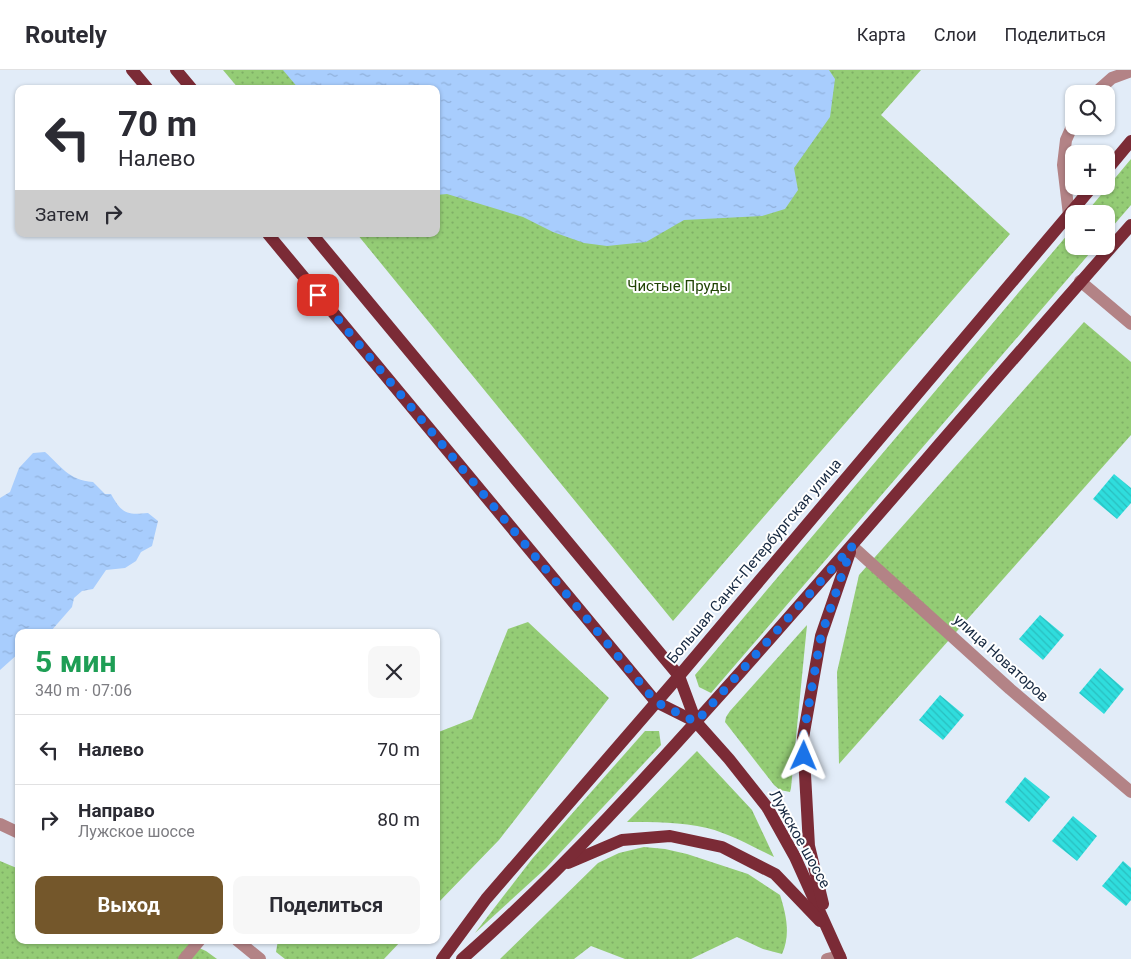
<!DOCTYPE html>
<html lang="ru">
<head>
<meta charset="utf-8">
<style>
	:root { --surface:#fff; --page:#f7f7f7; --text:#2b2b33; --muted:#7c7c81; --line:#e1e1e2; --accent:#74572b }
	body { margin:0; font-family:Roboto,sans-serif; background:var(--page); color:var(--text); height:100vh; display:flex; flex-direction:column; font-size:19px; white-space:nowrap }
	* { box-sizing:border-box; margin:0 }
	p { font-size:16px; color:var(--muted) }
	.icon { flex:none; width:28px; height:28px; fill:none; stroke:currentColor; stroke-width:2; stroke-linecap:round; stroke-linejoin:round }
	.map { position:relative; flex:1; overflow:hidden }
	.drawer { position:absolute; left:15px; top:559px; width:425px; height:315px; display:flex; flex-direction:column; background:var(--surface); border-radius:10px; box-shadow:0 1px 4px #0004 }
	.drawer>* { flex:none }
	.top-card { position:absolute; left:15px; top:15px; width:425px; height:152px; border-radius:10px; box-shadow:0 1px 4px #0004; background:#fff; color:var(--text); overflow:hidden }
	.buttons { position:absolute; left:1065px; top:15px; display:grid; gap:10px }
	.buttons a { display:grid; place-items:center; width:50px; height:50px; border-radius:10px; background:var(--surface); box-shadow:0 1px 4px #0004; font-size:25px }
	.pin { position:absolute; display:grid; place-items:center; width:42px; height:42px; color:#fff; margin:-21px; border-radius:10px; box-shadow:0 2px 8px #0006 }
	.me { position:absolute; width:55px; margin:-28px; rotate:1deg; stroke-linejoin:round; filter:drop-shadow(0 0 4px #0008) }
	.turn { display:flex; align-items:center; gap:18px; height:105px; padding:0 20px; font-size:22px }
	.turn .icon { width:65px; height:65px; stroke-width:2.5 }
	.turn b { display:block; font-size:35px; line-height:42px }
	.then { display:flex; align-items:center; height:48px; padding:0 20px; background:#0003; gap:10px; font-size:19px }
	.round { display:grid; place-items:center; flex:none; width:52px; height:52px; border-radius:10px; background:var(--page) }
	.overview { display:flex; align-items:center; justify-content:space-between; height:85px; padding:0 20px }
	h1 { font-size:30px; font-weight:700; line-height:38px; color:#1e9e55 }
	.cta { display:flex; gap:10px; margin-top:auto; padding:10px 20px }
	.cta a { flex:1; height:58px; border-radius:10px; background:var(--accent); color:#fff; font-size:20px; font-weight:700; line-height:58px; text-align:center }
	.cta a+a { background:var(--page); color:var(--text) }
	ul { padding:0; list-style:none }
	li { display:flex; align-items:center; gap:15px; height:70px; padding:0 20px; border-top:1px solid var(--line) }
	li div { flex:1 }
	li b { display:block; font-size:19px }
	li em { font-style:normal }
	header { display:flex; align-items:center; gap:30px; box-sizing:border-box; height:70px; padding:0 25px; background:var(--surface); border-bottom:1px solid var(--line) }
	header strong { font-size:24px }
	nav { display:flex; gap:28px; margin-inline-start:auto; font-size:18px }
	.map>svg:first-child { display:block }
</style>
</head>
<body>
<header>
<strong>Routely</strong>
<nav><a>Карта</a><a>Слои</a><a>Поделиться</a></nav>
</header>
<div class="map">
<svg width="1131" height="889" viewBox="0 0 1131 889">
	<defs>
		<pattern id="grass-dots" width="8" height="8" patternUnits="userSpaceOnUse" patternTransform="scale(1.25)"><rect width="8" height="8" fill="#94cc75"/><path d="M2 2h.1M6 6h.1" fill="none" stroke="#7faf66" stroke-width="1.8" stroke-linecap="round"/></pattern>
		<pattern id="water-ripples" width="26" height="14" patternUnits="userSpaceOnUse" patternTransform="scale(1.25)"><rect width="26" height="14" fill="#a8cdfd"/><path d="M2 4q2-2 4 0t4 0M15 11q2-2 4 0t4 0" fill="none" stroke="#90b0da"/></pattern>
		<pattern id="building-back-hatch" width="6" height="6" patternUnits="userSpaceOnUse" patternTransform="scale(1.25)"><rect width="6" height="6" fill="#2fdddd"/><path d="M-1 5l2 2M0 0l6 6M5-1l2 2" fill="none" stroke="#29bebf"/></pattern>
	</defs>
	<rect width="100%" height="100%" fill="#e2ecf8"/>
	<!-- grass -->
	<g fill="url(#grass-dots)">
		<polygon points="223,0 921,0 881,45 1010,164 673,551 357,164 436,164 436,19 239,19"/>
		<polygon points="1131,89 1131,135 1106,164 1106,144 1085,144"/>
		<polygon points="1074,157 1074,176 1096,176 711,623 699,617 695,605"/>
		<polygon points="1084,252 1131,292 1131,365 839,694 837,602 859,505"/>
		<polygon points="528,552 609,628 499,770 436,835 436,663 472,649 508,559"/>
		<polygon points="807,555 791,718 790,722 780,720 774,715 725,652 726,647 730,641"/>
		<polygon points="645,661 659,661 661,675 545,799 475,863 532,789"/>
		<path d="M 697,681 L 752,740 L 774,787 C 753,777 731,764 707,758 C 681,752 654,752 627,752 Z"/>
		<path d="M 644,777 L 665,779 L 687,784 L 748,804 L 780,825 C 786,844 791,864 782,884 L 763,879 L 737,867 L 691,889 L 625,889 L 591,876 L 574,889 L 500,889 L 598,793 L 619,783 Z"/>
		<polygon points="0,791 19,799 19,870 181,870 206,881 217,889 0,889"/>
		<polygon points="278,870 402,870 384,889 285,889 276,882"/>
	</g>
	<!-- water -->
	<g fill="url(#water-ripples)">
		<polygon points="283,0 829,0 835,9 830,47 794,98 798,120 785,139 762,146 684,150 646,172 607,176 584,173 553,162 523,147 447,124 436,125 436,19 299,19"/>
		<path d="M 45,382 C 61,396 68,410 93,412 L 105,424 L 111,424 C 122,444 127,445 148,443 L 158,451 L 152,476 L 141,482 L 136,491 L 125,498 L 106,500 L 93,519 L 82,521 L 74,528 L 72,537 L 51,561 L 19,562 L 19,583 L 0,600 L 0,428 L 10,422 L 19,398 L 33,383 Z"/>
	</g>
	<!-- building -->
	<g fill="url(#building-back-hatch)">
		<polygon points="1114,404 1131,418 1131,433 1117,449 1093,429"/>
		<polygon points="1040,545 1064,565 1043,590 1019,569"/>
		<polygon points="1100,598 1124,619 1104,644 1079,623"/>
		<polygon points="940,625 964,645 943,670 919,650"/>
		<polygon points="1025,707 1050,727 1029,752 1005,732"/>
		<polygon points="1073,746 1097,766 1077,791 1052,771"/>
		<polygon points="1123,791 1131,798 1131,830 1126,836 1102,816"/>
	</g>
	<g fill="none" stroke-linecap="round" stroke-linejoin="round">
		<!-- minor -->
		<g stroke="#b38386" stroke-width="12">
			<polyline points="1094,24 1112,8 1131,1"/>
			<polyline points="1069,145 1063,95 1066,70 1074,52"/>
			<polyline points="1080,211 1131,254"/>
			<polyline points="852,476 1010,619 1131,722"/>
			<polyline points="0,754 19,763"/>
			<polyline points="237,870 260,889"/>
			<polyline points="184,889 200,870"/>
			<polyline points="827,889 840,886"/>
		</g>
		<!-- major -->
		<g stroke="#7b2b36" stroke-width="12">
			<polyline points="132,0 148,19"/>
			<polyline points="176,0 192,19"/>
			<polyline points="1106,101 1131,71"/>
			<polyline points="268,164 656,632 696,652 729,689 767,737 795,787 841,889"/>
			<polyline points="312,164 679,606 696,652"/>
			<polyline points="568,793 622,770 670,766 722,777 775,804 820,851"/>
			<polyline points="823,834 809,776 803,668 821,566 850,482"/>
			<polyline points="442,889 486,829 679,606 1093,116"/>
			<path d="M 462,889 C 567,797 660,692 753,588 C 880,444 1004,298 1131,155"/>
		</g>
	</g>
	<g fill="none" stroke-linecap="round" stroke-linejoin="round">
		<!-- route -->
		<polyline stroke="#1a73e8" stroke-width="9" stroke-dasharray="0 16.2" points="318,225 656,632 696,652 852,476 821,566 803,668 804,686"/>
	</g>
	<g text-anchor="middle" stroke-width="4" stroke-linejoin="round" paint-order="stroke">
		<!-- park labels -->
		<g font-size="15" fill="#214405" stroke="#fff">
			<text x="679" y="221">Чистые Пруды</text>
		</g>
		<!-- street labels -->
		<g font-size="15" fill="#182a42" stroke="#fff">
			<text transform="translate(754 491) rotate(-50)" y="5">Большая Санкт-Петербургская улица</text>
			<text transform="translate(1001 588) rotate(42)" y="5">улица Новаторов</text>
			<text transform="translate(800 769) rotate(61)" y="5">Лужское шоссе</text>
		</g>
	</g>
</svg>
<div class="buttons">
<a><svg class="icon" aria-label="search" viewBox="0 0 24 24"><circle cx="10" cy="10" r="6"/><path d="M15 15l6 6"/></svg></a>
<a>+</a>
<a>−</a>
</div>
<div class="pin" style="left:318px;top:225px;background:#d93025"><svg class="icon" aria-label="arrive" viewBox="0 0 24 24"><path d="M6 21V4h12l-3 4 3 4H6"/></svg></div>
<svg class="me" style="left:804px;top:686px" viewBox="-20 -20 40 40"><path d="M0-17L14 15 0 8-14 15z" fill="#1a73e8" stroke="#fff" stroke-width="4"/></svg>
<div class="top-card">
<div class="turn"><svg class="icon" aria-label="left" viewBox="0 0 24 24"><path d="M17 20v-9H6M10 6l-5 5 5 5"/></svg><div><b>70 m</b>Налево</div></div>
<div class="then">Затем<svg class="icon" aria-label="right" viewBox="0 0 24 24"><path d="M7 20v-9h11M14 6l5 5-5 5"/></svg></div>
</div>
<section class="drawer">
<div class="overview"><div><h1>5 мин</h1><p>340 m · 07:06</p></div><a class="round"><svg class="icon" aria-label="close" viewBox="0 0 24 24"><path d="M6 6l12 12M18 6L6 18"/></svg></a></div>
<ul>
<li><svg class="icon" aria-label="left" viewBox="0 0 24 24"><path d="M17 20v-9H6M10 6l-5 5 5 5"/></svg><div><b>Налево</b></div><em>70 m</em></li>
<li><svg class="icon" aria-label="right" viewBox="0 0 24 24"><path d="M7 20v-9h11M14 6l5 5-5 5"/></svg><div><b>Направо</b><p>Лужское шоссе</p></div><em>80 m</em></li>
</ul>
<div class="cta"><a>Выход</a><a>Поделиться</a></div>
</section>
</div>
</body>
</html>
